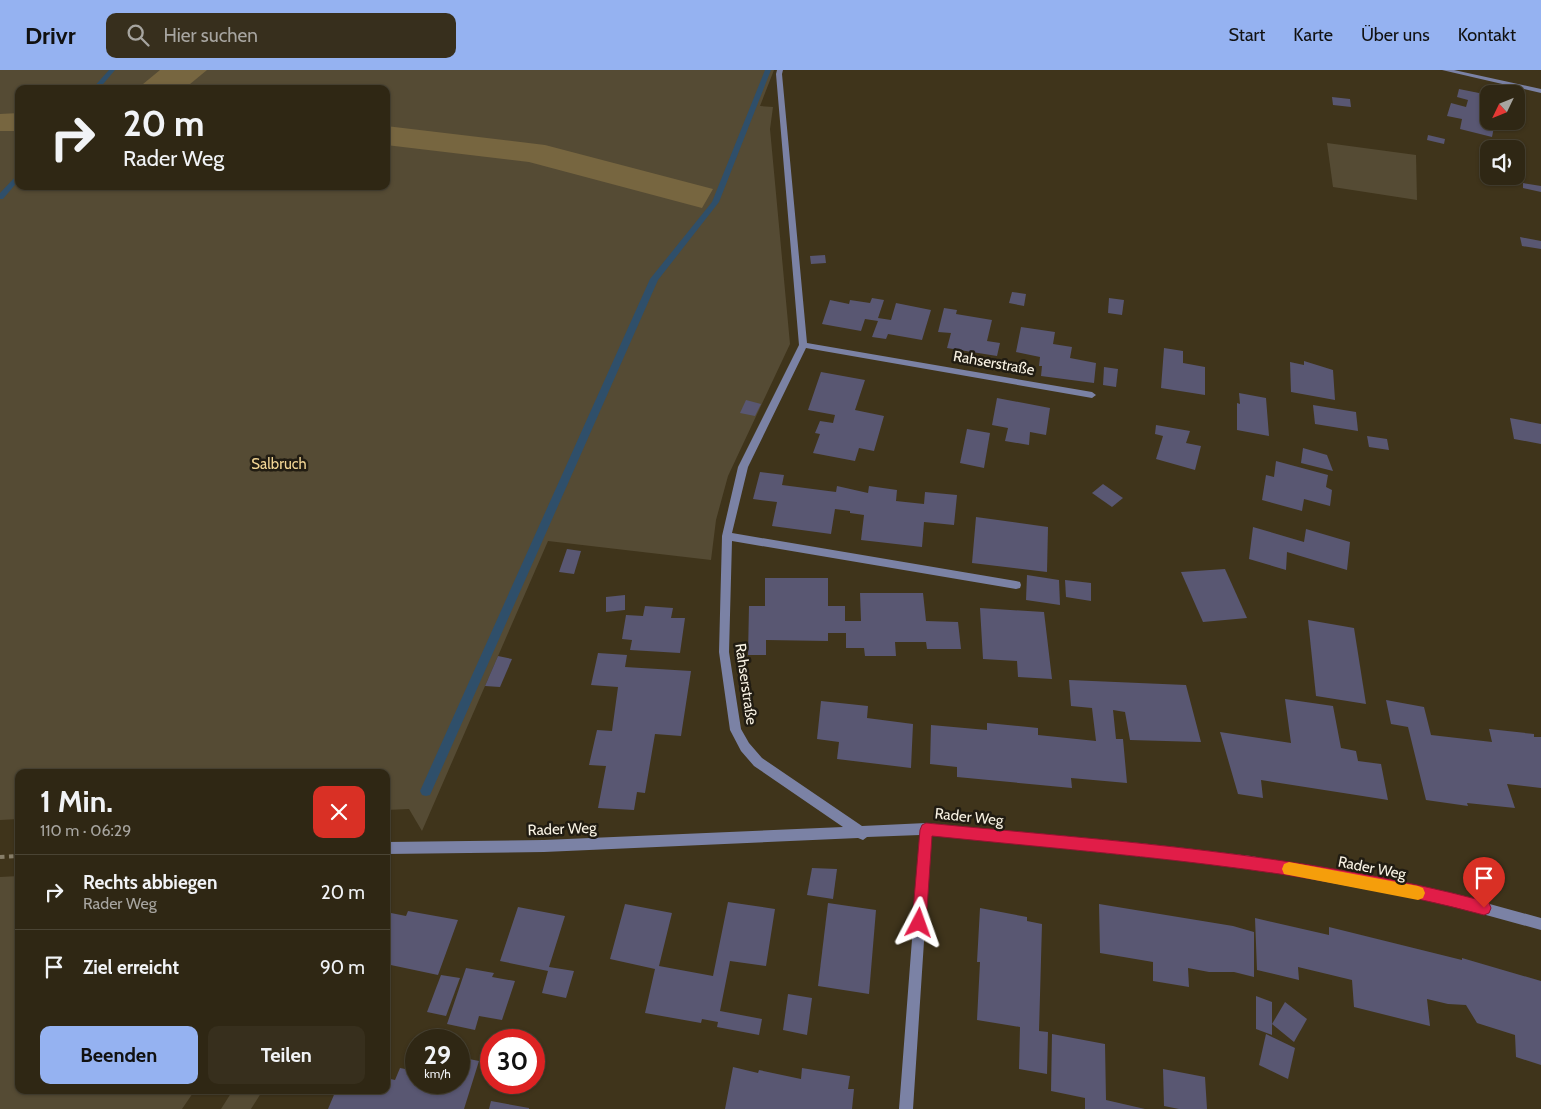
<!DOCTYPE html>
<html lang="de">
<head>
<meta charset="utf-8">
<style>
	:root { --surface:#2f2714; --page:#372f1d; --text:#f1f3f6; --muted:#a7a5a0; --line:#4a4434; --accent:#95b2f1 }
	body { margin:0; font-family:Cabin,sans-serif; background:var(--page); color:var(--text); height:100vh; display:flex; flex-direction:column; font-size:19px; white-space:nowrap }
	* { box-sizing:border-box; margin:0 }
	p { font-size:16px; color:var(--muted) }
	.icon { flex:none; width:28px; height:28px; fill:none; stroke:currentColor; stroke-width:2; stroke-linecap:round; stroke-linejoin:round }
	.map { position:relative; flex:1; overflow:hidden }
	.details { position:absolute; left:15px; top:699px; width:375px; height:325px; display:flex; flex-direction:column; background:var(--surface); border-radius:10px; box-shadow:0 1px 4px #0004,0 0 0 1px var(--line) }
	.details>* { flex:none }
	.top-card { position:absolute; left:15px; top:15px; width:375px; height:105px; border-radius:10px; box-shadow:0 1px 4px #0004,0 0 0 1px var(--line); background:#2f2714; color:var(--text); overflow:hidden }
	.needle { width:32px; rotate:227deg }
	.controls { position:absolute; left:1480px; top:15px; display:grid; gap:10px }
	.controls a { display:grid; place-items:center; width:45px; height:45px; border-radius:10px; background:var(--surface); box-shadow:0 1px 4px #0004,0 0 0 1px var(--line); font-size:25px }
	.speed { position:absolute; left:405px; top:959px; display:flex; gap:10px; font-size:25px; font-weight:700; text-align:center }
	.speed>* { display:grid; place-content:center; width:65px; height:65px; border-radius:50%; background:var(--surface); box-shadow:0 1px 4px #0004,0 0 0 1px var(--line); line-height:1 }
	.speed small { font-size:12px; font-weight:400 }
	.speed .limit { border:8px solid #d22; background:#fff; color:#111 }
	.pin { position:absolute; display:grid; place-items:center; width:42px; height:42px; color:#fff; margin:-51px -21px; border-radius:50% 50% 50% 0; rotate:-45deg; box-shadow:0 0 5px #0007 }
	.pin .icon { rotate:45deg }
	.me { position:absolute; width:55px; margin:-28px; rotate:4deg; stroke-linejoin:round; filter:drop-shadow(0 0 4px #0008) }
	.turn { display:flex; align-items:center; gap:18px; height:105px; padding:0 25px; font-size:22px }
	.turn .icon { width:65px; height:65px; stroke-width:2.5 }
	.turn b { display:block; font-size:35px; line-height:42px }
	.round { display:grid; place-items:center; flex:none; width:52px; height:52px; border-radius:10px; background:var(--page) }
	.summary { display:flex; align-items:center; justify-content:space-between; height:85px; padding:0 25px }
	h1 { font-size:30px; font-weight:700; line-height:38px }
	.primary-button { display:flex; gap:10px; margin-top:auto; padding:10px 25px }
	.primary-button a { flex:1; height:58px; border-radius:10px; background:var(--accent); color:#111; font-size:20px; font-weight:700; line-height:58px; text-align:center }
	.primary-button a+a { background:var(--page); color:var(--text) }
	ul { padding:0; list-style:none }
	li { display:flex; align-items:center; gap:15px; height:75px; padding:0 25px; border-top:1px solid var(--line) }
	li div { flex:1 }
	li b { display:block; font-size:19px }
	li em { font-style:normal }
	header { display:flex; align-items:center; gap:30px; box-sizing:border-box; height:70px; padding:0 25px; background:var(--accent); color:#111 }
	header strong { font-size:24px }
	nav { display:flex; gap:28px; margin-inline-start:auto; font-size:18px }
	.search { width:350px; height:45px; background:var(--page); display:flex; align-items:center; gap:12px; box-sizing:border-box; padding:0 18px; border-radius:10px; color:var(--muted); font-size:19px }
	.map>svg:first-child { display:block }
</style>
</head>
<body>
<header>
<strong>Drivr</strong>
<div class="search"><svg class="icon" aria-label="search" viewBox="0 0 24 24"><circle cx="10" cy="10" r="6"/><path d="M15 15l6 6"/></svg>Hier suchen</div>
<nav><a>Start</a><a>Karte</a><a>Über uns</a><a>Kontakt</a></nav>
</header>
<div class="map">
<svg width="1541" height="1039" viewBox="0 0 1541 1039">
	<rect width="100%" height="100%" fill="#3f341b"/>
	<!-- green -->
	<g fill="#554b34" fill-rule="evenodd">
		<path d="M 0,0 L 774,0 L 760,36 L 773,37 L 770,59 L 790,274 L 728,406 L 716,450 L 711,490 L 548,471 L 422,761 L 409,739 L 386,740 L 386,702 L 19,702 L 19,749 L 0,750 ZM 19,19 L 386,19 L 386,116 L 19,116 Z"/>
		<polygon points="1327,73 1416,85 1417,130 1333,117"/>
		<polygon points="19,806 19,1020 195,1020 182,1039 0,1039 0,807"/>
		<polygon points="233,1020 263,1020 251,1039 221,1039"/>
	</g>
	<!-- forest -->
	<g fill="#776640">
		<polygon points="160,0 207,0 184,19 137,19"/>
		<polygon points="19,43 19,61 0,61 0,44"/>
		<polygon points="386,56 545,75 713,119 702,138 529,92 386,75"/>
	</g>
	<g fill="none" stroke-linecap="round" stroke-linejoin="round">
		<!-- stream -->
		<g fill="#2f4f6a" fill-rule="evenodd">
			<polygon points="109,0 115,0 99,19 92,19"/>
			<polygon points="765,0 771,0 719,132 658,210 430,725 426,726 422,725 420,721 650,209 712,132"/>
			<polygon points="19,103 19,110 3,129 0,129 0,123"/>
		</g>
	</g>
	<!-- building -->
	<g fill="#595772">
		<polygon points="1459,19 1489,25 1489,51 1500,51 1498,58 1494,57 1492,67 1460,59 1462,49 1447,46 1451,33 1466,37 1468,30 1457,27"/>
		<polygon points="1332,27 1350,29 1351,37 1333,35"/>
		<polygon points="1428,65 1445,69 1444,74 1427,70"/>
		<polygon points="1523,113 1541,116 1541,122 1523,118"/>
		<polygon points="1520,167 1541,171 1541,179 1522,176"/>
		<polygon points="825,185 826,193 811,194 810,186"/>
		<polygon points="1012,222 1026,224 1024,236 1009,233"/>
		<polygon points="872,228 884,230 878,248 891,250 896,233 931,240 922,270 888,264 886,269 872,267 878,251 865,249 861,261 822,254 830,230 849,234 850,230 870,233"/>
		<polygon points="1109,228 1124,230 1122,245 1108,243"/>
		<polygon points="944,238 957,240 956,244 992,250 987,271 1000,273 997,286 947,278 951,263 938,262"/>
		<polygon points="1021,257 1055,262 1053,274 1072,277 1070,288 1096,293 1094,313 1041,306 1042,296 1039,296 1040,287 1016,282"/>
		<polygon points="1164,278 1183,281 1183,293 1205,297 1205,325 1161,318"/>
		<polygon points="1304,291 1333,300 1335,330 1291,322 1290,292 1304,295"/>
		<polygon points="1104,297 1118,299 1116,317 1103,315"/>
		<polygon points="821,302 865,310 855,340 884,346 874,381 859,378 855,391 813,383 820,364 815,363 820,351 833,353 835,345 808,340"/>
		<polygon points="1239,323 1266,328 1269,366 1237,360 1237,333 1240,334"/>
		<polygon points="997,328 1050,338 1046,365 1030,362 1029,375 1005,371 1008,358 992,355"/>
		<polygon points="746,330 761,334 755,346 740,343"/>
		<polygon points="1313,335 1356,342 1358,361 1315,354"/>
		<polygon points="1510,348 1541,354 1541,374 1514,369"/>
		<polygon points="1156,355 1190,361 1186,373 1201,376 1195,400 1156,389 1163,366 1155,364"/>
		<polygon points="967,359 990,363 984,398 960,393"/>
		<polygon points="1367,366 1387,369 1389,380 1369,377"/>
		<polygon points="1303,378 1327,385 1333,401 1301,393"/>
		<polygon points="1276,391 1328,405 1326,417 1332,420 1330,436 1304,429 1302,441 1262,430 1266,405 1274,407"/>
		<polygon points="760,402 784,405 782,415 836,422 837,416 868,423 869,416 897,420 896,431 924,434 925,422 957,425 954,455 924,452 922,477 861,470 864,445 850,443 850,441 835,439 831,464 772,456 777,432 753,429"/>
		<polygon points="1103,414 1123,428 1112,437 1092,423"/>
		<polygon points="976,447 1048,457 1047,502 972,493"/>
		<polygon points="1253,457 1304,472 1306,459 1350,472 1347,500 1287,482 1286,500 1249,489"/>
		<polygon points="567,479 581,481 574,504 559,502"/>
		<polygon points="1225,499 1247,548 1203,552 1181,502"/>
		<polygon points="1027,505 1059,510 1060,535 1026,530"/>
		<polygon points="765,508 828,508 828,536 845,536 845,551 861,551 860,523 923,523 926,551 958,552 961,579 927,579 926,572 895,572 896,586 865,586 864,578 846,578 846,563 828,563 828,571 766,570 766,585 748,585 749,536 765,536"/>
		<polygon points="1065,510 1091,513 1091,531 1066,527"/>
		<polygon points="625,525 625,540 606,542 606,527"/>
		<polygon points="645,536 673,538 671,548 685,548 680,583 630,580 632,570 622,569 626,545 643,546"/>
		<polygon points="980,538 1044,542 1052,609 1018,607 1017,591 983,589"/>
		<polygon points="1308,550 1354,558 1366,634 1316,626"/>
		<polygon points="598,583 627,585 625,597 691,601 681,666 655,664 645,723 637,722 634,740 598,738 606,696 589,695 597,660 612,661 618,617 591,615"/>
		<polygon points="498,586 512,589 500,617 485,616"/>
		<polygon points="1069,610 1186,615 1201,672 1130,670 1125,642 1113,640 1116,669 1123,669 1127,713 1071,708 1072,718 957,707 957,697 930,694 931,655 987,660 987,653 1038,658 1038,665 1096,671 1092,638 1071,636"/>
		<polygon points="1285,629 1333,636 1341,678 1356,681 1358,691 1381,694 1388,730 1261,710 1263,728 1238,724 1220,662 1291,673"/>
		<polygon points="1386,630 1424,637 1431,665 1492,672 1489,659 1534,664 1534,667 1541,667 1541,718 1507,714 1515,738 1467,733 1468,736 1426,730 1408,657 1391,654"/>
		<polygon points="821,631 868,636 867,648 913,654 911,698 837,689 839,672 817,669"/>
		<polygon points="812,798 837,799 833,829 807,825"/>
		<polygon points="728,832 775,839 766,896 730,891 720,941 762,949 759,965 717,957 718,952 702,949 701,953 645,943 655,899 610,889 625,834 672,843 659,896 713,906"/>
		<polygon points="828,833 876,840 869,924 818,916"/>
		<polygon points="1099,834 1233,856 1254,862 1254,907 1234,902 1209,902 1188,898 1189,917 1153,911 1153,892 1100,883"/>
		<polygon points="518,837 565,846 549,897 574,901 566,928 542,923 548,901 500,891"/>
		<polygon points="980,838 1027,847 1027,851 1042,854 1039,961 1048,962 1047,1004 1019,999 1020,957 977,950 980,892 977,892"/>
		<polygon points="408,841 458,850 438,905 386,894 386,842 406,846"/>
		<polygon points="1255,848 1329,865 1329,857 1462,890 1462,888 1541,911 1541,995 1516,987 1515,965 1477,953 1466,935 1448,934 1427,929 1430,956 1354,937 1352,910 1298,897 1299,910 1257,900"/>
		<polygon points="466,898 494,903 492,907 515,911 502,950 479,946 475,960 447,954"/>
		<polygon points="441,905 460,908 446,946 427,942"/>
		<polygon points="788,924 812,928 807,965 783,960"/>
		<polygon points="1256,926 1272,932 1272,965 1256,959"/>
		<polygon points="1285,932 1307,949 1294,972 1272,954"/>
		<polygon points="1052,964 1105,974 1106,1030 1145,1039 1085,1039 1085,1028 1051,1021"/>
		<polygon points="1266,964 1295,978 1288,1009 1259,995"/>
		<polygon points="459,987 479,991 464,1039 328,1039 336,1020 386,1020 386,1008 395,1010 400,998 416,1001 416,1012 459,1012"/>
		<polygon points="733,997 758,1003 759,1000 801,1009 802,998 850,1006 848,1019 854,1019 852,1039 725,1039"/>
		<polygon points="1163,999 1205,1007 1207,1039 1179,1039 1164,1036"/>
		<polygon points="491,1031 529,1038 529,1039 489,1039"/>
	</g>
	<g fill="none" stroke-linecap="round" stroke-linejoin="round">
		<!-- path -->
		<polyline stroke="#877e69" stroke-width="4" stroke-dasharray="4.5 4.5" stroke-linecap="butt" points="0,787 19,786"/>
		<!-- street -->
		<g fill="#7b82a5" fill-rule="evenodd">
			<polygon points="777,0 783,0 782,4 807,273 1092,322 1096,325 1092,328 806,278 748,397 732,463 1016,511 1020,512 1021,515 1020,518 1016,519 732,471 729,582 741,659 749,673 762,688 862,756 926,753 1251,786 1446,822 1541,848 1541,860 1446,834 1251,798 931,765 913,1039 899,1039 920,765 867,767 863,770 858,768 544,782 386,784 386,772 544,770 843,757 754,696 741,681 730,660 719,582 722,466 738,397 799,275 776,4"/>
			<polygon points="1442,0 1454,0 1541,19 1541,23"/>
		</g>
	</g>
	<!-- route -->
	<path fill="#e11d48" stroke="#92132f" d="M 926,753 C 1113,771 1302,783 1484,831 L 1489,833 L 1491,838 L 1489,843 L 1484,845 C 1304,797 1117,785 932,766 L 926,853 L 924,858 L 919,860 L 914,858 L 912,853 L 920,760 L 922,755 Z"/>
	<!-- slow -->
	<polygon fill="#f59e0b" points="1289,792 1418,816 1423,818 1425,823 1423,828 1418,830 1289,805 1284,804 1282,799 1284,794"/>
	<g text-anchor="middle" stroke-width="5" stroke-linejoin="round" paint-order="stroke">
		<!-- street labels -->
		<g font-size="15" fill="#f9f3e4" stroke="#211c12">
			<text transform="translate(994 293) rotate(10)" y="5">Rahserstraße</text>
			<text transform="translate(746 614) rotate(82)" y="5">Rahserstraße</text>
			<text transform="translate(969 747) rotate(6)" y="5">Rader Weg</text>
			<text transform="translate(562 759) rotate(-2)" y="5">Rader Weg</text>
			<text transform="translate(1372 798) rotate(11)" y="5">Rader Weg</text>
		</g>
		<!-- park labels -->
		<g font-size="15" fill="#f2d594" stroke="#211c12">
			<text x="279" y="399">Salbruch</text>
		</g>
	</g>
</svg>
<div class="controls">
<a><svg class="needle" viewBox="-14 -14 28 28"><path d="M0-13l5 13h-10z" fill="#e53935"/><path d="M0 13l5-13h-10z" fill="#a7a5a0"/></svg></a>
<a><svg class="icon" aria-label="sound" viewBox="0 0 24 24"><path d="M4 9h4l5-4v14l-5-4H4zM17 9q2 3 0 6"/></svg></a>
</div>
<div class="speed"><div>29<small>km/h</small></div><div class="limit">30</div></div>
<div class="pin" style="left:1484px;top:838px;background:#d93025"><svg class="icon" aria-label="arrive" viewBox="0 0 24 24"><path d="M6 21V4h12l-3 4 3 4H6"/></svg></div>
<svg class="me" style="left:919px;top:853px" viewBox="-20 -20 40 40"><path d="M0-17L14 15 0 8-14 15z" fill="#e11d48" stroke="#fff" stroke-width="4"/></svg>
<div class="top-card">
<div class="turn"><svg class="icon" aria-label="right" viewBox="0 0 24 24"><path d="M7 20v-9h11M14 6l5 5-5 5"/></svg><div><b>20 m</b>Rader Weg</div></div>
</div>
<section class="details">
<div class="summary"><div><h1>1 Min.</h1><p>110 m · 06:29</p></div><a class="round" style="background:#d93025;color:#fff"><svg class="icon" aria-label="close" viewBox="0 0 24 24"><path d="M6 6l12 12M18 6L6 18"/></svg></a></div>
<ul>
<li><svg class="icon" aria-label="right" viewBox="0 0 24 24"><path d="M7 20v-9h11M14 6l5 5-5 5"/></svg><div><b>Rechts abbiegen</b><p>Rader Weg</p></div><em>20 m</em></li>
<li><svg class="icon" aria-label="arrive" viewBox="0 0 24 24"><path d="M6 21V4h12l-3 4 3 4H6"/></svg><div><b>Ziel erreicht</b></div><em>90 m</em></li>
</ul>
<div class="primary-button"><a>Beenden</a><a>Teilen</a></div>
</section>
</div>
</body>
</html>
